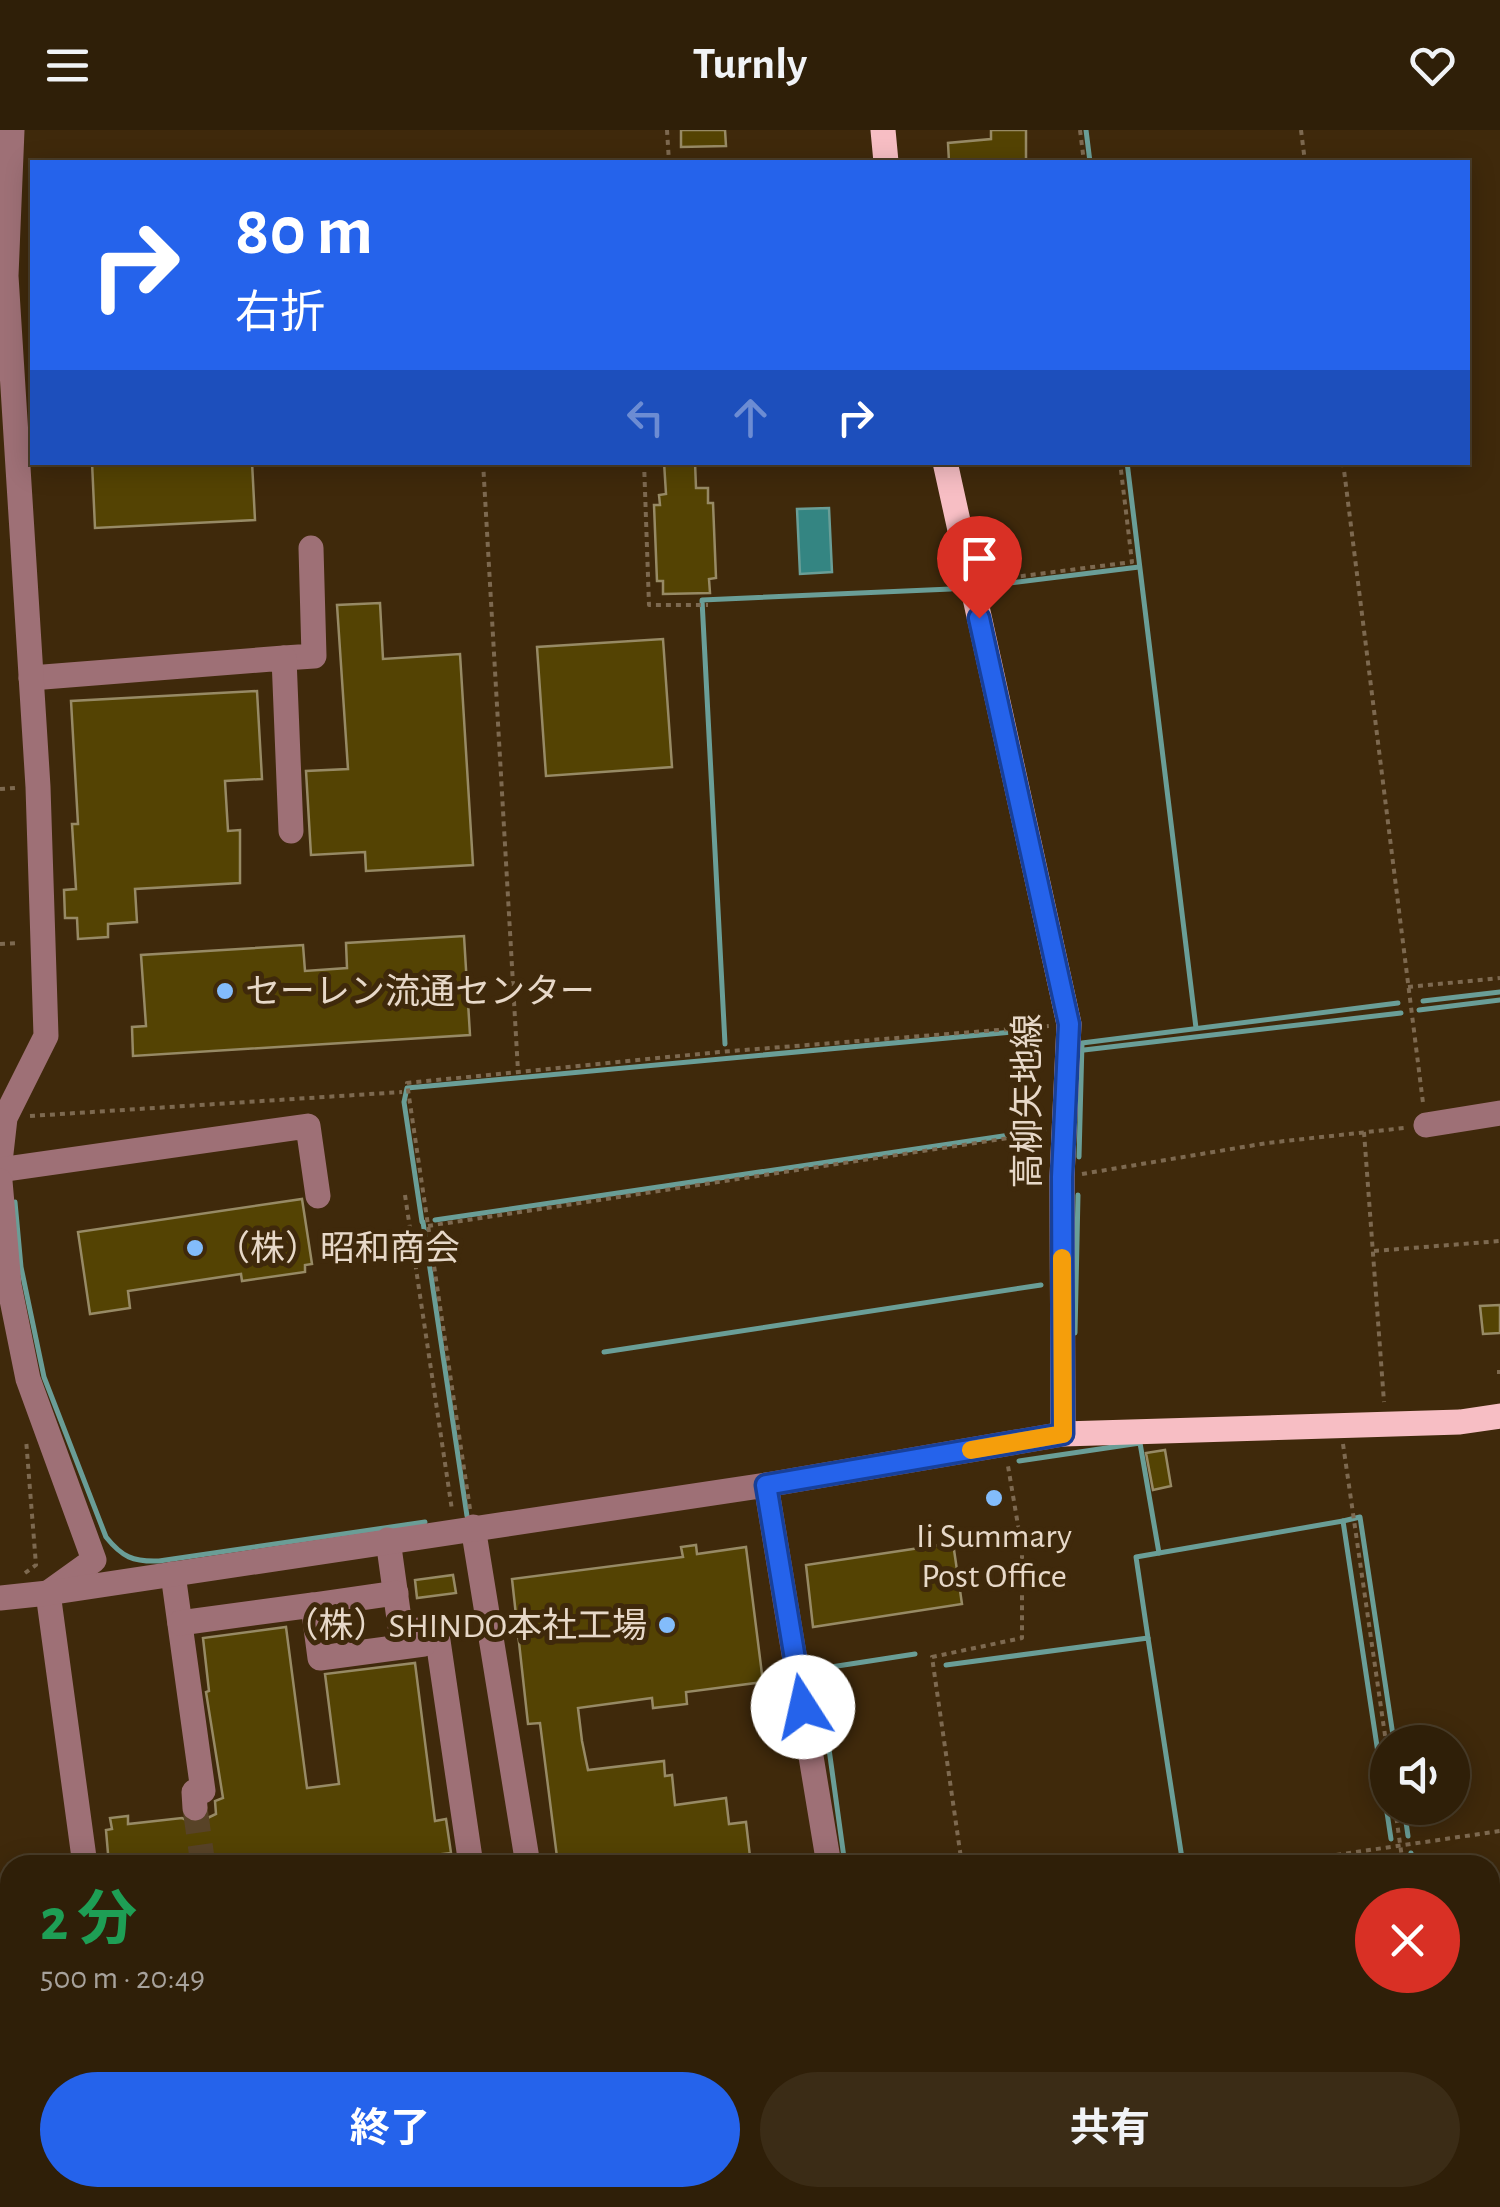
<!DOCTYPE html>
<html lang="ja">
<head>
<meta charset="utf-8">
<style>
	:root { --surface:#2f1f08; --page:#3b2c16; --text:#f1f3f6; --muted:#a7a29c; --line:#4a3d29; --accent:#2563eb }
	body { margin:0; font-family:"Alegreya Sans","Noto Sans JP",sans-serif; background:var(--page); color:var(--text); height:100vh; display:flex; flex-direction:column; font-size:38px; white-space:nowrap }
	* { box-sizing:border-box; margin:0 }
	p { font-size:32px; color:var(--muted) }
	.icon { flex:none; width:55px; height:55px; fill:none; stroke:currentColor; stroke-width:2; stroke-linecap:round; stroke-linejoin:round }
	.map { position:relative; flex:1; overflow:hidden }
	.drawer { position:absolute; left:0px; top:1725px; width:1500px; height:352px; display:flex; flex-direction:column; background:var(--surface); border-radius:30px 30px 0 0; box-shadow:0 5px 25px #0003,0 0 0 2px var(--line) }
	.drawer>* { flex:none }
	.top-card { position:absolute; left:30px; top:30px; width:1440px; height:305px; border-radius:0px; box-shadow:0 5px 25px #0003,0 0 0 2px var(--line); background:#2563eb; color:#fff; overflow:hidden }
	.fabs { position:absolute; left:1370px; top:1595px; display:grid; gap:20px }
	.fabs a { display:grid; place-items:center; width:100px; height:100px; border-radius:50%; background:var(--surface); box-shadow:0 5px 25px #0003,0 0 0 2px var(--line); font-size:50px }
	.pin { position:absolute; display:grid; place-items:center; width:85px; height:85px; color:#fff; margin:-102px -42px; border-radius:50% 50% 50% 0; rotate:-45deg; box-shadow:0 0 10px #0007 }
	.pin .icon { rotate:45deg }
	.me { position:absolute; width:110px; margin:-55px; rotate:350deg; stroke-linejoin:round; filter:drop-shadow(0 0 8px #0008) }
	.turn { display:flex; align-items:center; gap:35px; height:210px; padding:0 40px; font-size:45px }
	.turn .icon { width:130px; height:130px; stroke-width:2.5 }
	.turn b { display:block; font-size:70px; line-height:85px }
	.lanes { display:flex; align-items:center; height:95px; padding:0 40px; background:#0003; justify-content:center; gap:50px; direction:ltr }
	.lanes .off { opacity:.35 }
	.round { display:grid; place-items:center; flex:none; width:105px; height:105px; border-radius:52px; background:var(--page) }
	.overview { display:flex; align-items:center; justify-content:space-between; height:170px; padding:0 40px }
	h1 { font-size:60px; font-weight:700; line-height:75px; color:#1e9e55 }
	.cta { display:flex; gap:20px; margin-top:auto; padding:20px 40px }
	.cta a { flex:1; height:115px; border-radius:60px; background:var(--accent); color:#fff; font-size:40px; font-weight:700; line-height:115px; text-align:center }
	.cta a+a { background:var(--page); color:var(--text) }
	header { display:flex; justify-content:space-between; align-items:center; height:130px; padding:0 40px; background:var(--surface); font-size:45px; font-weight:700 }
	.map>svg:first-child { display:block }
</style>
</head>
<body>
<header><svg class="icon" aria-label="menu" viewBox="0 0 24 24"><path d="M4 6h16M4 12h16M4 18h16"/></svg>Turnly<svg class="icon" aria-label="heart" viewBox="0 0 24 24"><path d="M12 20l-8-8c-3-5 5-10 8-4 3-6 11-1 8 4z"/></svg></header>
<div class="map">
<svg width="1500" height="2077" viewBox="0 0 1500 2077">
	<rect width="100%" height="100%" fill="#3f290b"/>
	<!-- water -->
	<polygon fill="#348582" stroke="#6a9e97" stroke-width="2.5" points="829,378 832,442 800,444 797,379"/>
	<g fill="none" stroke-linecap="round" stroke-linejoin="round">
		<!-- stream -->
		<g stroke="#6a9e97" stroke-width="5">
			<polyline points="1086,0 1090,32"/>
			<polyline points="1127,332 1196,898"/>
			<polyline points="985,456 1139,437"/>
			<polyline points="1423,871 1500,862"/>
			<polyline points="1419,880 1500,870"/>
			<polyline points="725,914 702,470 951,459"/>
			<polyline points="1084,920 1401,883"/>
			<polyline points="1079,1027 1082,913 1398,873"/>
			<path d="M 15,1072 L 21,1137 L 44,1247 L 106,1407 C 122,1427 133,1432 159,1431 L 425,1392"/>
			<polyline points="435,1090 1044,1000"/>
			<polyline points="422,1092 404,972 407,958 1044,899"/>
			<polyline points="423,1092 467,1386"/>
			<polyline points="1075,1203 1078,1065"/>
			<polyline points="604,1222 1041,1155"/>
			<polyline points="1019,1331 1140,1313 1159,1423 1136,1427 1148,1508"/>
			<polyline points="1343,1391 1360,1387 1394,1612"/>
			<polyline points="1159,1423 1343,1391 1391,1709"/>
			<polyline points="946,1535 1148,1508 1183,1735"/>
			<polyline points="1404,1678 1408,1706"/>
			<polyline points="1411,1723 1413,1735"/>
			<polyline points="1393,1728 1394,1735"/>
			<polyline points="845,1735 818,1539 915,1524"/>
			<polyline points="1232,2068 1233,2077"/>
			<polyline points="1446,2068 1446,2072"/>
			<polyline points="1462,2068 1462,2069"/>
		</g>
	</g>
	<!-- building -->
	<g fill="#544303" stroke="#978a65" stroke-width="2.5">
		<polygon points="681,0 725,0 726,16 681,17"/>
		<polygon points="991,0 1026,0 1026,32 949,32 948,13 991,9"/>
		<polygon points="92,332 252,332 255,390 95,398"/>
		<polygon points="664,332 695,332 696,358 708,358 708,373 713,373 716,448 709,449 710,463 663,464 663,451 657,451 654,375 660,375 659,365 666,364"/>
		<polygon points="380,473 383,529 460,524 473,735 366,741 365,722 311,725 306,641 348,639 337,475"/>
		<polygon points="663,509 672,637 546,646 537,517"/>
		<polygon points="257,561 262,649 225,651 228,701 240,700 240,753 135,759 137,792 108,794 108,807 78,809 77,788 65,788 64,760 76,759 72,694 78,694 71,571"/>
		<polygon points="464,806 470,905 133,926 132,897 146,896 141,825 303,815 305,841 347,838 346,813"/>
		<polygon points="302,1069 312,1134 305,1135 305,1142 242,1151 241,1144 128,1161 130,1178 90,1184 78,1102"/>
		<polygon points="1500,1175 1500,1203 1483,1204 1480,1176"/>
		<polygon points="1165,1320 1171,1356 1153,1360 1146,1323"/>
		<polygon points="953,1413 962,1474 813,1497 806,1435"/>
		<polygon points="696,1415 697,1424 746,1417 763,1552 686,1562 687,1574 653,1578 652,1568 578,1578 582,1611 588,1640 664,1631 665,1646 672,1645 675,1675 726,1668 729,1694 746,1692 751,1735 558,1735 540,1593 528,1594 512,1449 683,1427 681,1417"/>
		<polygon points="453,1445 456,1463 417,1468 415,1450"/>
		<polygon points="286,1497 307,1658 339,1654 325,1544 415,1533 435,1691 446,1689 451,1723 442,1724 444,1735 109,1735 106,1700 112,1699 110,1688 128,1686 128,1694 182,1688 195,1694 216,1684 215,1671 223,1668 206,1562 209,1561 203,1508"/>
	</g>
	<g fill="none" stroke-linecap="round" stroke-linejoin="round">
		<!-- minor-tunnel -->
		<polyline stroke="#584327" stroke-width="25" stroke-dasharray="25 12" stroke-linecap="butt" points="195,1678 203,1735"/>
		<!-- path -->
		<g stroke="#7d6950" stroke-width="4" stroke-dasharray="5 5" stroke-linecap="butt">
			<polyline points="667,0 669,32"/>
			<polyline points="1080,0 1084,32"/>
			<polyline points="1301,0 1305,32"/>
			<polyline points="483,332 518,941"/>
			<polyline points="644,332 649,475 708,475"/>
			<polyline points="1343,332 1423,973"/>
			<polyline points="991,450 1132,432 1120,332"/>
			<polyline points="0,659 15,658"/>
			<polyline points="0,814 20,813"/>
			<polyline points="1408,857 1500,848"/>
			<polyline points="30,986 402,962"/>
			<polyline points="1364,1002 1384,1272"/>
			<polyline points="1082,1044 1267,1013 1404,998"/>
			<polyline points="405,1065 452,1380"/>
			<polyline points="428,1096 1042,1003"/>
			<polyline points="1374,1121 1500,1111"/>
			<polyline points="1497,1242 1500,1242"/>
			<polyline points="1343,1314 1388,1626"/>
			<polyline points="470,1379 407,953 719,922 1049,896"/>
			<polyline points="25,1443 36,1435 26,1309"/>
			<polyline points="1395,1678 1403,1735"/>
			<polyline points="962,1735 932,1527 1022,1508 1022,1419 1008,1336"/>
			<polyline points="1267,1735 1500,1701"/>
		</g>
		<!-- minor -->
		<g stroke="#9e7076" stroke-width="25">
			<polyline points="284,528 314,526 311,418"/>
			<polyline points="31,548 284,528 291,701"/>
			<polyline points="1426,995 1500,983"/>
			<polyline points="0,1032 5,988 46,906 38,657 6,146 12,0"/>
			<polyline points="0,1040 308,996 318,1066"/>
			<polyline points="0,1051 9,1155 28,1249 94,1430 48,1463 85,1735"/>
			<polyline points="766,1355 829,1735"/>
			<polyline points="473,1397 528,1735"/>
			<polyline points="388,1410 401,1503 436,1497 471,1735"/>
			<polyline points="173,1444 203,1661 194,1662 195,1678"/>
			<polyline points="0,1468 48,1463 766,1355 1063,1304"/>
			<polyline points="313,1475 396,1463"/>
			<polyline points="180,1493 313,1475 320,1528 424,1514"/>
			<polyline points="446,2068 447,2077"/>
			<polyline points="874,2068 875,2077"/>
			<polyline points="106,2075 152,2068"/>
		</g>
		<!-- major -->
		<g stroke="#f7bec4" stroke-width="25">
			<polyline points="883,0 886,32"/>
			<polyline points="945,332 1069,894 1062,1047 1063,1304 1460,1292 1500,1286"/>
		</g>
	</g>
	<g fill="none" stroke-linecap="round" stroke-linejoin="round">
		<!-- route casing -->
		<g stroke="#184099" stroke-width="25">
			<polyline id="route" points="803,1577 766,1355 1063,1304 1062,1047 1069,894 979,488"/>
		</g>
		<!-- route -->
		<use href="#route" stroke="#2563eb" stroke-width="18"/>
		<!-- slow -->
		<polyline stroke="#f59e0b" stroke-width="18" points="971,1320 1063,1304 1062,1128"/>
	</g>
	<!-- markers -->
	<g fill="#83bcfb" stroke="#3f290b" stroke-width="4">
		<circle cx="225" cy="861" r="10"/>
		<circle cx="195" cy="1118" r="10"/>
		<circle cx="994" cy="1368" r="10"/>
		<circle cx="667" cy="1495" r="10"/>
	</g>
	<g text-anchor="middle" stroke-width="10" stroke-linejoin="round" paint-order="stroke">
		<!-- poi labels -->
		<g font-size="35" fill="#e7d8c8" stroke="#3f290b" text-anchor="start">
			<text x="245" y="873">セーレン流通センター</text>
			<text x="215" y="1130">（株）昭和商会</text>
			<text x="994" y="1417" text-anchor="middle">Ii Summary<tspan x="994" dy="40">Post Office</tspan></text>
			<text x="647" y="1507" text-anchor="end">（株）SHINDO本社工場</text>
		</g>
		<!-- street labels -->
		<g font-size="35" fill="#e7d8c8" stroke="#3f290b">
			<text transform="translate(1027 971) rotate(-90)" y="12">高柳矢地線</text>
		</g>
	</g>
</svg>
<div class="fabs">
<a><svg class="icon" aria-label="sound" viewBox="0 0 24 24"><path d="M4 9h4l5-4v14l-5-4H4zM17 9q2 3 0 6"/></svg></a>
</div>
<div class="pin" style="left:979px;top:488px;background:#d93025"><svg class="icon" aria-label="arrive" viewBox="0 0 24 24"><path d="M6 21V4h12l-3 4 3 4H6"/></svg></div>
<svg class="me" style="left:803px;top:1577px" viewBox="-20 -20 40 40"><circle r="19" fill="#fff"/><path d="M0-13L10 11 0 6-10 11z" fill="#2563eb"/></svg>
<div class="top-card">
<div class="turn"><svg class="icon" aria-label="right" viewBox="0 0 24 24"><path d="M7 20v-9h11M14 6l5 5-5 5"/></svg><div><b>80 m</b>右折</div></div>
<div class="lanes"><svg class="icon off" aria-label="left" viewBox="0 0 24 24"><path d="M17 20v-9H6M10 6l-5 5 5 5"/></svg><svg class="icon off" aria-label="ahead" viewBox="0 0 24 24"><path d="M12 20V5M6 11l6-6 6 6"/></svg><svg class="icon" aria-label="right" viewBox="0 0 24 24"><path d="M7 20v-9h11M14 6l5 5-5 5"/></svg></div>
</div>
<section class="drawer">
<div class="overview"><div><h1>2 分</h1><p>500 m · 20:49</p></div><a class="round" style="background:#d93025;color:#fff"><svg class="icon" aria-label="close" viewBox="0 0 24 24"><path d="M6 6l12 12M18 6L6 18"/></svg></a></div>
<div class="cta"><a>終了</a><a>共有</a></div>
</section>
</div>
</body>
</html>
